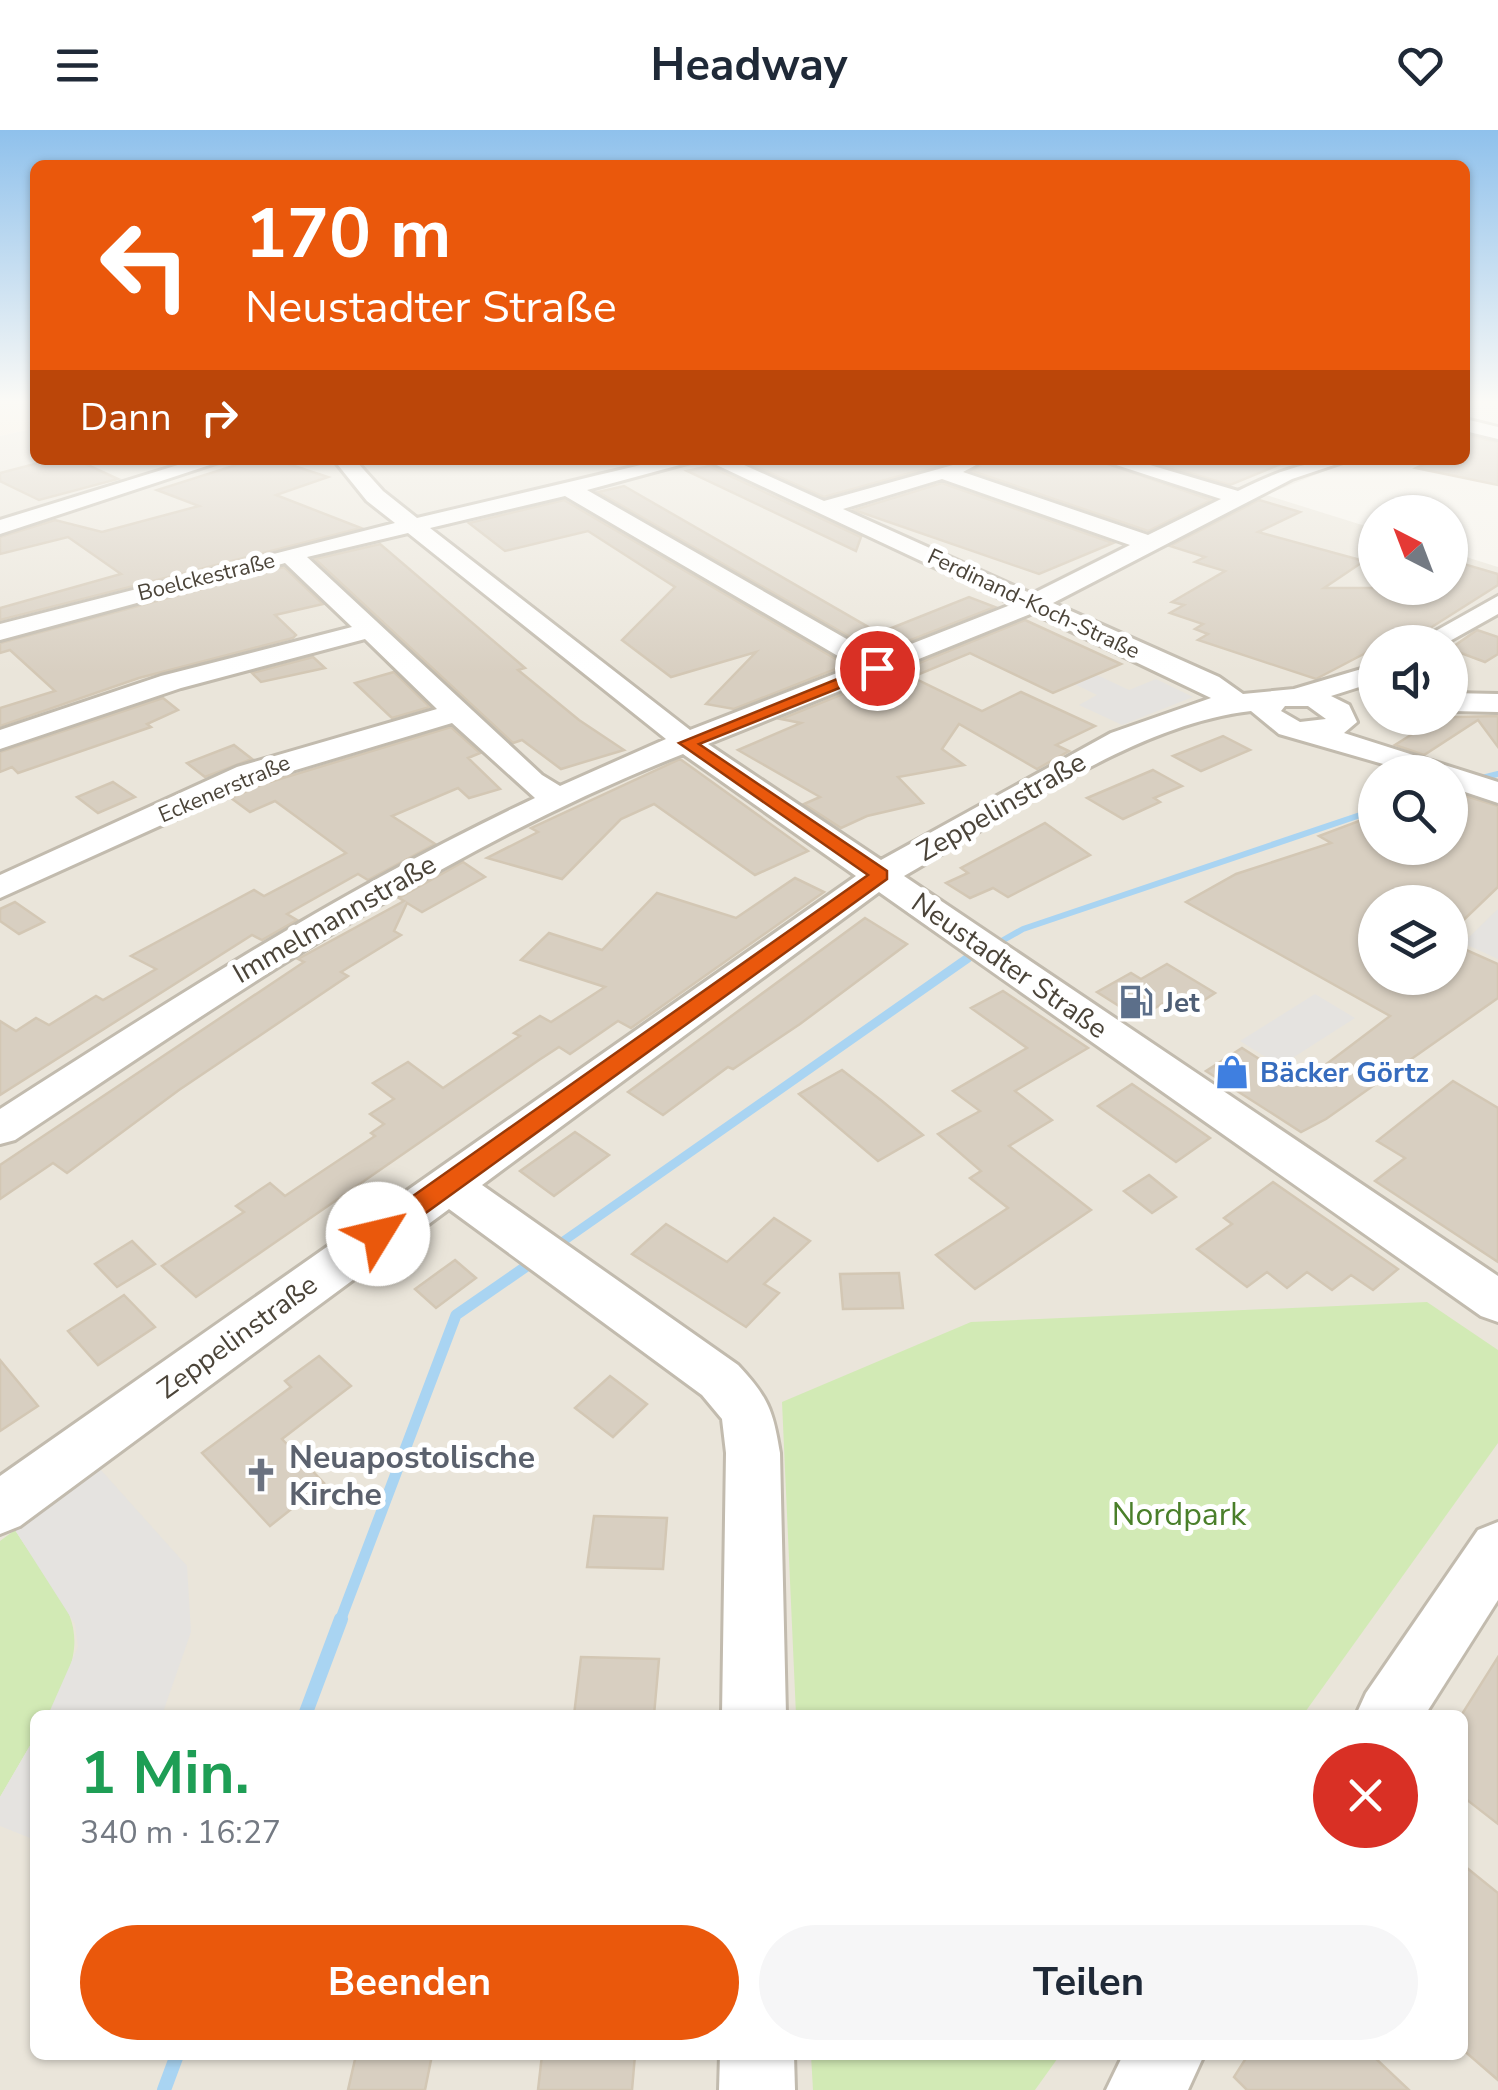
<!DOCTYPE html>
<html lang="de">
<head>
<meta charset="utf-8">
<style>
	:root { --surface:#fff; --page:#f6f6f7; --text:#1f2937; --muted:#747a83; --accent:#ea580c }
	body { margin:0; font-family:"Nunito Sans",sans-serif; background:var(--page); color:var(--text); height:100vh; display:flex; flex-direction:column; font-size:38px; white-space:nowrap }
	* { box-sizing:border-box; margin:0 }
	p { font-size:32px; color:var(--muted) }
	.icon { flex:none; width:55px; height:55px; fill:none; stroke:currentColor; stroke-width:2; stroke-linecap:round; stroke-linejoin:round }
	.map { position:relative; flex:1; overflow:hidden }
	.sheet { position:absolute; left:30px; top:1580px; width:1438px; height:350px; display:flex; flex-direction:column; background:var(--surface); border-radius:15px; box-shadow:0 2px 8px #0004 }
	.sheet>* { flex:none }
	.hud { position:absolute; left:30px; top:30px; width:1440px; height:305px; border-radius:15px; box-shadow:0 2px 8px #0004; background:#ea580c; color:#fff; overflow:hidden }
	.needle { width:65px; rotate:318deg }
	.fabs { position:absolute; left:1358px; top:365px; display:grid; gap:20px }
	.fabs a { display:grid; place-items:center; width:110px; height:110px; border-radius:50%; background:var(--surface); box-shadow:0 2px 8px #0004; font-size:50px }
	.pin { position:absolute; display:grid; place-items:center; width:85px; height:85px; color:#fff; margin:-42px; border:5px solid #fff; border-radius:50%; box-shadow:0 2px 10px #0007 }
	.me { position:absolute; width:110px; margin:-55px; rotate:54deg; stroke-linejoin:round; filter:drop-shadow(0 0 8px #0008) }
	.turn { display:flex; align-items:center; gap:35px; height:210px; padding:0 50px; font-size:45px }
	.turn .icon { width:130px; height:130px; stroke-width:2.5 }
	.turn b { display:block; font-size:70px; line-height:85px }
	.then { display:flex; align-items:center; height:95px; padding:0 50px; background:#0003; gap:20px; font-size:38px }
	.round { display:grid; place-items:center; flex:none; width:105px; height:105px; border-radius:52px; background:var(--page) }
	.summary { display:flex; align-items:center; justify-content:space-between; height:170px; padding:0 50px }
	h1 { font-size:60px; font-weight:700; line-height:75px; color:#1e9e55 }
	.button { display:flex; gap:20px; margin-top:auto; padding:20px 50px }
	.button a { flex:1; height:115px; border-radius:60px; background:var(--accent); color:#fff; font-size:40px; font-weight:700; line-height:115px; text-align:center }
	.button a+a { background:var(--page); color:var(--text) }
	header { display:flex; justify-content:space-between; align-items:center; height:130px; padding:0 50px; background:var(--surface); font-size:45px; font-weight:700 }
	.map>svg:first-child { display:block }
</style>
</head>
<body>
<header><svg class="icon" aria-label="menu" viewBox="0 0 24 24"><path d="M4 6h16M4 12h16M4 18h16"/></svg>Headway<svg class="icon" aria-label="heart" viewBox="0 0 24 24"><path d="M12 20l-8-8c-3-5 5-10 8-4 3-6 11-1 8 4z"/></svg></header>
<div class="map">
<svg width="1498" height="1960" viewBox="0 0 1498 1960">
	<rect width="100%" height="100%" fill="#f6f3ec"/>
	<!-- residential -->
	<path fill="#eae5da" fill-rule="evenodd" d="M 35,298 L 35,330 L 1352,330 L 1266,365 L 1375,399 L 1375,458 L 1450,458 L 1450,422 L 1498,437 L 1498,1960 L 0,1960 L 0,306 ZM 1375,512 L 1450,512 L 1450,588 L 1375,588 ZM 1375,642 L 1450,642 L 1450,718 L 1375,718 ZM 1375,772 L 1450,772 L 1450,848 L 1375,848 ZM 35,1585 L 1462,1585 L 1462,1925 L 35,1925 Z"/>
	<!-- commercial -->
	<polygon fill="#f7ead8" points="0,269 35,269 35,298 0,306"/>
	<!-- green -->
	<g fill="#d2eab5">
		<polygon points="1427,1172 1498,1220 1498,1313 1303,1585 796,1585 782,1272 971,1192"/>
		<path d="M 15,1400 C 66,1480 101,1493 48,1585 L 35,1585 L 35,1607 L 0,1667 L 0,1411 Z"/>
		<polygon points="811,1925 1060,1925 1035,1960 813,1960"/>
	</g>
	<!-- parking -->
	<g fill="#e5e3e0">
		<polygon points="1046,521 1129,560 1156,549 1193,567 1122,595 1079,575 1097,565 1023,529"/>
		<polygon points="1498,779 1498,829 1463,813"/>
		<polygon points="1315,864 1355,888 1280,936 1240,911"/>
		<polygon points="100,1339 187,1436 191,1502 162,1585 48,1585 78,1517 75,1494 15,1400"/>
		<polygon points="35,1607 35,1710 0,1696 0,1667"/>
	</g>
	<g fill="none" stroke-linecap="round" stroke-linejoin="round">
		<!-- stream-far3 -->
		<g stroke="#a9d4f2" stroke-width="6">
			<polyline points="1450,656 1498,644"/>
			<polyline points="991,817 1023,799 1375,680"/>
		</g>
		<!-- stream-far2 -->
		<polyline stroke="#a9d4f2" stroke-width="9" points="555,1117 968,828"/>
		<!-- stream-far1 -->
		<polyline stroke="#a9d4f2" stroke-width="11" points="340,1491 456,1185 534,1131"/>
		<!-- stream -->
		<g stroke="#a9d4f2" stroke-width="14">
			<polyline points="305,1585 341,1489"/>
			<polyline points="164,1960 177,1925"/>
		</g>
	</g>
	<!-- building -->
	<g fill="#d8cfc1" stroke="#d3c7b4" stroke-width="2.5">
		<polygon points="1465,305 1498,312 1498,355 1416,338 1433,330 1465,330"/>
		<polygon points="50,330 77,330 118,349 39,370 0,351 0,343"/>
		<polygon points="252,330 276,330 328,347 276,365 361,398 0,490 0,478 121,444 68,407 0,424 0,407 55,390 102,402 199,376 157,360"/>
		<polygon points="742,330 957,330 824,367"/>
		<polygon points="976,330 1097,330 1211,370 1148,401 972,341 980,336"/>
		<polygon points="1146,330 1288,330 1288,331 1230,355"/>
		<polygon points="709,336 861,407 856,421 687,341"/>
		<polygon points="942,353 1113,413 1039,444 854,380"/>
		<polygon points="624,356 879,503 969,467 995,477 878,523 598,362"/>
		<polygon points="564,370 846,535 734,579 706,574 756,522 671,547 622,510 675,457 588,401 505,421 469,393"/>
		<polygon points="1259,370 1300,382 1258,402 1364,431 1324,458 1450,458 1450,441 1464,434 1498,444 1498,455 1416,507 1402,503 1375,512 1375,518 1316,549 1198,510 1208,504 1195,499 1203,494 1170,483 1184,475 1172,472 1225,441 1195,432 1205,427 1170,416"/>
		<polygon points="380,414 525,538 518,540 579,590 624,620 561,639 522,610 513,613 315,429"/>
		<polygon points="284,437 323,474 275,485 296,505 293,508 139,548 0,596 0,578 55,561 10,520 0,523 0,513"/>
		<polygon points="1025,490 1121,534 1053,563 970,523 912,547 982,581 1021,562 1095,596 1056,615 1069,621 1037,639 959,594 942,619 964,635 898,647 923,673 867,686 841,698 804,674 820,667 738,620 801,593 781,589"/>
		<polygon points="1477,500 1498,507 1498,524 1485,532 1450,519"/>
		<polygon points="313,527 325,538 261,552 252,543"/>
		<polygon points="394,542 430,577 392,588 355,553"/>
		<polygon points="163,568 178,580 147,594 151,597 18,643 12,637 0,642 0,622"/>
		<polygon points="1498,586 1498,617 1478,590 1424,625 1395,615 1422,598 1414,588"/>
		<polygon points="451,597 480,623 468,628 500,659 469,668 458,658 392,686 435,714 368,750 358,744 287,784 297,790 262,810 252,805 0,965 0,891 16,901 36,888 49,895 96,866 103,870 156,839 131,826 254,760 264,766 346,723 275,671 250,682 231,668 260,655"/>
		<polygon points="1223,606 1250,620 1201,641 1173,626"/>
		<polygon points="234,615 252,629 205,647 187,633"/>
		<polygon points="680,629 808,721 755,745 654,674 621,689 562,749 487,728 538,702 531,698"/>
		<polygon points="1153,640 1182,656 1154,668 1160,672 1123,689 1087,668"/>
		<polygon points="113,652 135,667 98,683 77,667"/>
		<polygon points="1450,661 1498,676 1498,757 1450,803 1450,772 1375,772 1375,848 1450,848 1450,830 1462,818 1498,834 1498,868 1326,989 1301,1002 1206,941 1242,918 1289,948 1303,939 1312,945 1390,886 1186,772 1236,744 1331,713 1319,706 1375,685 1375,718 1450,718"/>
		<polygon points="1045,693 1090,725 1008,767 993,758 970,768 946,753 968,743 961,738"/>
		<polygon points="463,732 485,747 422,782 407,773 394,801 401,805 341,842 348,846 179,960 67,1043 53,1033 0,1069 0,1035 304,832 298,829 404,771 399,768"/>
		<polygon points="795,748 824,762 631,898 618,891 570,924 559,917 539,930 196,1167 162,1136 244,1082 236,1076 270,1053 285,1066 375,1006 371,1003 384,994 370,984 394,969 373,953 408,932 443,958 520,906 514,903 540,886 551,892 605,857 521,830 549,803 602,820 657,763 736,788"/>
		<polygon points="15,772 44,792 19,804 0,791 0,779"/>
		<polygon points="865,788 907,814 800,894 733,939 728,937 663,985 628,962"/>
		<polygon points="1167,834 1215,863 1190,879 1172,868 1138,888 1097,862 1131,843 1141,849"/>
		<polygon points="1003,861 1088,918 1015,961 1052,990 1009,1016 1091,1080 975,1159 936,1125 1008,1078 970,1048 981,1041 938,1004 980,981 953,961 1027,918 971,878"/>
		<polygon points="842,940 882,971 923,1005 878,1031 799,964"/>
		<polygon points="1453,951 1498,978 1498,1132 1375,1051 1405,1028 1377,1011"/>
		<polygon points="1132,954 1170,980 1210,1008 1176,1032 1098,976"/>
		<polygon points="575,1002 609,1025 554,1066 520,1041"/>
		<polygon points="1149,1045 1176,1067 1152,1083 1124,1061"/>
		<polygon points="1273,1052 1398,1139 1373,1160 1351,1145 1332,1160 1307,1142 1287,1158 1267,1142 1247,1157 1197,1119 1232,1094 1224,1088"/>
		<polygon points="774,1088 810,1111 764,1154 779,1163 746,1197 632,1124 666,1094 727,1132"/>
		<polygon points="132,1111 155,1134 117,1157 95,1134"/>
		<polygon points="455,1130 476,1148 436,1178 415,1159"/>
		<polygon points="899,1143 903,1178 843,1179 840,1144"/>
		<polygon points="124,1165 155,1197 98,1235 68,1201"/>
		<polygon points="319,1226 351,1256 282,1309 324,1353 270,1396 202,1323 291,1257 285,1251"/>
		<polygon points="0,1230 38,1276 0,1301"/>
		<polygon points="610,1246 647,1274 613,1307 575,1278"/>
		<polygon points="594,1386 667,1388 663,1439 587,1437"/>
		<polygon points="581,1527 659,1529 654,1585 574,1585"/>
		<polygon points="1498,1527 1498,1694 1462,1666 1462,1584"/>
		<polygon points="1462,1734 1498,1763 1498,1950 1462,1919"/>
		<polygon points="356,1925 432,1925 425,1960 348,1960"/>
		<polygon points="542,1925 635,1925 632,1960 538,1960"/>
		<polygon points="1248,1925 1372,1925 1409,1960 1247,1960 1234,1947"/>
	</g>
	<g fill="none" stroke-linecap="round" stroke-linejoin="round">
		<!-- minor casing -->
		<g stroke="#c2bbae" stroke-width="6">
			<g id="minor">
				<polygon points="1465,289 1498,297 1498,309 1465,301"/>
				<polygon points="194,330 225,330 0,404 0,390"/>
				<path d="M 334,330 L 355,330 L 383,361 L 417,388 L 662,330 L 698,330 L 587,360 L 878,527 L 1013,474 L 706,330 L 733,330 L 824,371 L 971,330 L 976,335 L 963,342 L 1148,405 L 1221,369 L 1101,330 L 1133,330 L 1238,361 C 1276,342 1307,330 1349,330 L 1292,349 L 1053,473 L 1219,547 L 1243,564 L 1294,559 L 1375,535 L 1375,552 L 1331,566 L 1349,575 L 1357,592 L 1344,603 L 1498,652 L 1498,673 L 1450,657 L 1450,642 L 1411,642 L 1279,604 L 1251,581 C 1134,594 1006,688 904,746 L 1498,1146 L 1498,1192 L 1481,1186 L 879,762 L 482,1055 L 738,1235 C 768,1267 773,1280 780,1323 L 786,1585 L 722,1585 L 726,1323 L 722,1289 L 702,1265 L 449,1079 L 20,1396 L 0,1404 L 0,1346 L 856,746 L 683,624 C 442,719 230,867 15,1010 L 0,1014 L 0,979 C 175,867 347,756 535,668 L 452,593 L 259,651 L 0,768 L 0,745 L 237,637 L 437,579 L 365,509 L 181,558 L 0,619 L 0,600 L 161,546 L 352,497 L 285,433 L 0,510 L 0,494 L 395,393 L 367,371 ZM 942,349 L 1130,415 L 1032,464 L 843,379 ZM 565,366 L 855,536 L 690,600 L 430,398 ZM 408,403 L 666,609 L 560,656 L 542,645 L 307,427 ZM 1033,483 L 1211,568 L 1111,603 L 881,730 L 708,614 ZM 1285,576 L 1308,576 L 1326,589 L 1300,592 L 1281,581 Z"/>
				<polygon points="1498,466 1498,484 1448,512 1416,512"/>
				<polygon points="1450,563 1498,564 1498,582 1450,581"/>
				<polygon points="1498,1392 1498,1470 1425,1585 1356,1585 1366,1563 1478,1400"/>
				<polygon points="720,1925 794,1925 795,1960 719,1960"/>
				<polygon points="1123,1925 1204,1925 1188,1960 1106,1960"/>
			</g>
		</g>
		<!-- minor -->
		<use href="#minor" fill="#fff" fill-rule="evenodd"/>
	</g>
	<!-- sky -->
	<linearGradient id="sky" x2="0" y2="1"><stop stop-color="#8fc1ec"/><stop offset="0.5" stop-color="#fbfaf6"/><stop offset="1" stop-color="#fbfaf6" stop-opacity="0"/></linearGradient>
	<rect width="1498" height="543" fill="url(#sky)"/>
	<!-- route -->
	<polygon fill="#ea580c" stroke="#983908" stroke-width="2.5" points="877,533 884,538 882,541 699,614 887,741 887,749 387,1111 369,1111 366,1104 369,1097 868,745 679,613"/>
	<!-- icons -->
	<defs>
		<g id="fuel-bare" transform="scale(2.7)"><path d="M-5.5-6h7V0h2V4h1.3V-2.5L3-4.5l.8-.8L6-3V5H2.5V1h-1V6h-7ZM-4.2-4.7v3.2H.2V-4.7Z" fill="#5c6f8a" stroke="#fff" stroke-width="2.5" paint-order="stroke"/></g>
		<g id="shop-bare" transform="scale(2.7)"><path d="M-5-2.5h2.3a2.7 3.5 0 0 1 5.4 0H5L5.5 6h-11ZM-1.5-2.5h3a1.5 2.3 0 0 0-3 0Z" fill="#3f7fe0" stroke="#fff" stroke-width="2.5" paint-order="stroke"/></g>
		<g id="church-bare" transform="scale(2.7)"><path d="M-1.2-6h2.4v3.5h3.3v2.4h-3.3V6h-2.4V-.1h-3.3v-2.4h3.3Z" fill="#6b7280" stroke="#fff" stroke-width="2.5" paint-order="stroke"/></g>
	</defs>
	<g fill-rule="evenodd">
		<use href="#fuel-bare" x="1136" y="872"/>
		<use href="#shop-bare" x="1232" y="942"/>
		<use href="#church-bare" x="261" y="1345"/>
	</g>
	<g text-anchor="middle" stroke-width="10" stroke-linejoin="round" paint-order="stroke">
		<!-- far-street labels -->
		<g font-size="22" fill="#4b4439" stroke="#fff">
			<text transform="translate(206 446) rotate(-14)" y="8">Boelckestraße</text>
			<text transform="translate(1034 473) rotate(25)" y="8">Ferdinand-Koch-Straße</text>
			<text transform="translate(224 658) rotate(-23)" y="8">Eckenerstraße</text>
		</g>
		<!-- street labels -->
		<g font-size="28" fill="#4b4439" stroke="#fff">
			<text transform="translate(1001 676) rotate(-30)" y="10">Zeppelinstraße</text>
			<text transform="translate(334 788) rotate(-30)" y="10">Immelmannstraße</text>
			<text transform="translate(1010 835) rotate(35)" y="10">Neustadter Straße</text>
			<text transform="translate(237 1206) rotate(-36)" y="10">Zeppelinstraße</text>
		</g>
		<!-- service labels -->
		<g font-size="28" font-weight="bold" fill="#4e5e75" stroke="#fff" text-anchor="start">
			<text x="1164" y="882">Jet</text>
		</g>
		<!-- shop labels -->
		<g font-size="28" font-weight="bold" fill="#366cbe" stroke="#fff" text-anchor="start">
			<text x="1260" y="952">Bäcker Görtz</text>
		</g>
		<!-- near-worship labels -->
		<g font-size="32" font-weight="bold" fill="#5b616d" stroke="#fff" text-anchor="start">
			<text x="289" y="1338">Neuapostolische<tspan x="289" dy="37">Kirche</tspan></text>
		</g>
		<!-- near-park labels -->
		<g font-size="32" fill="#4a7f2a" stroke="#fff">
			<text x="1179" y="1395">Nordpark</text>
		</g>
	</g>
</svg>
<div class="fabs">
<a><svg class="needle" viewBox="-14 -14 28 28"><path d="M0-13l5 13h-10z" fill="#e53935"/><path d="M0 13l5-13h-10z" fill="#747a83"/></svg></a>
<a><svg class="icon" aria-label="sound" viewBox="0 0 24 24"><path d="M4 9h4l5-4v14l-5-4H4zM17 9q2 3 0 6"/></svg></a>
<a><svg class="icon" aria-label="search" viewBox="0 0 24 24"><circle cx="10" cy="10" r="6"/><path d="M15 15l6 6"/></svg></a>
<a><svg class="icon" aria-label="layers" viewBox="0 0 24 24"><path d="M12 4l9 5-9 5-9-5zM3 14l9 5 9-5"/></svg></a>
</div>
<div class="pin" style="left:877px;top:538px;background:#d93025"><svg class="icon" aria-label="arrive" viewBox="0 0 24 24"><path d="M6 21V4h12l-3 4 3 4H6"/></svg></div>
<svg class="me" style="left:378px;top:1104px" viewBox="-20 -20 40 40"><circle r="19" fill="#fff"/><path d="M0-13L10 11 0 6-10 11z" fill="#ea580c"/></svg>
<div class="hud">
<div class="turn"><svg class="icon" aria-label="left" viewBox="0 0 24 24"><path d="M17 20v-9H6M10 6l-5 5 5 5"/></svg><div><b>170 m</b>Neustadter Straße</div></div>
<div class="then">Dann<svg class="icon" aria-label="right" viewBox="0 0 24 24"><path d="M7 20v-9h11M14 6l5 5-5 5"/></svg></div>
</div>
<section class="sheet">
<div class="summary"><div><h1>1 Min.</h1><p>340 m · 16:27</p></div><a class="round" style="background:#d93025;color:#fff"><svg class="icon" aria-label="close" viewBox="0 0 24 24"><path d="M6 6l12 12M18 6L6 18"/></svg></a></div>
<div class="button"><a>Beenden</a><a>Teilen</a></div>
</section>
</div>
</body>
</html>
